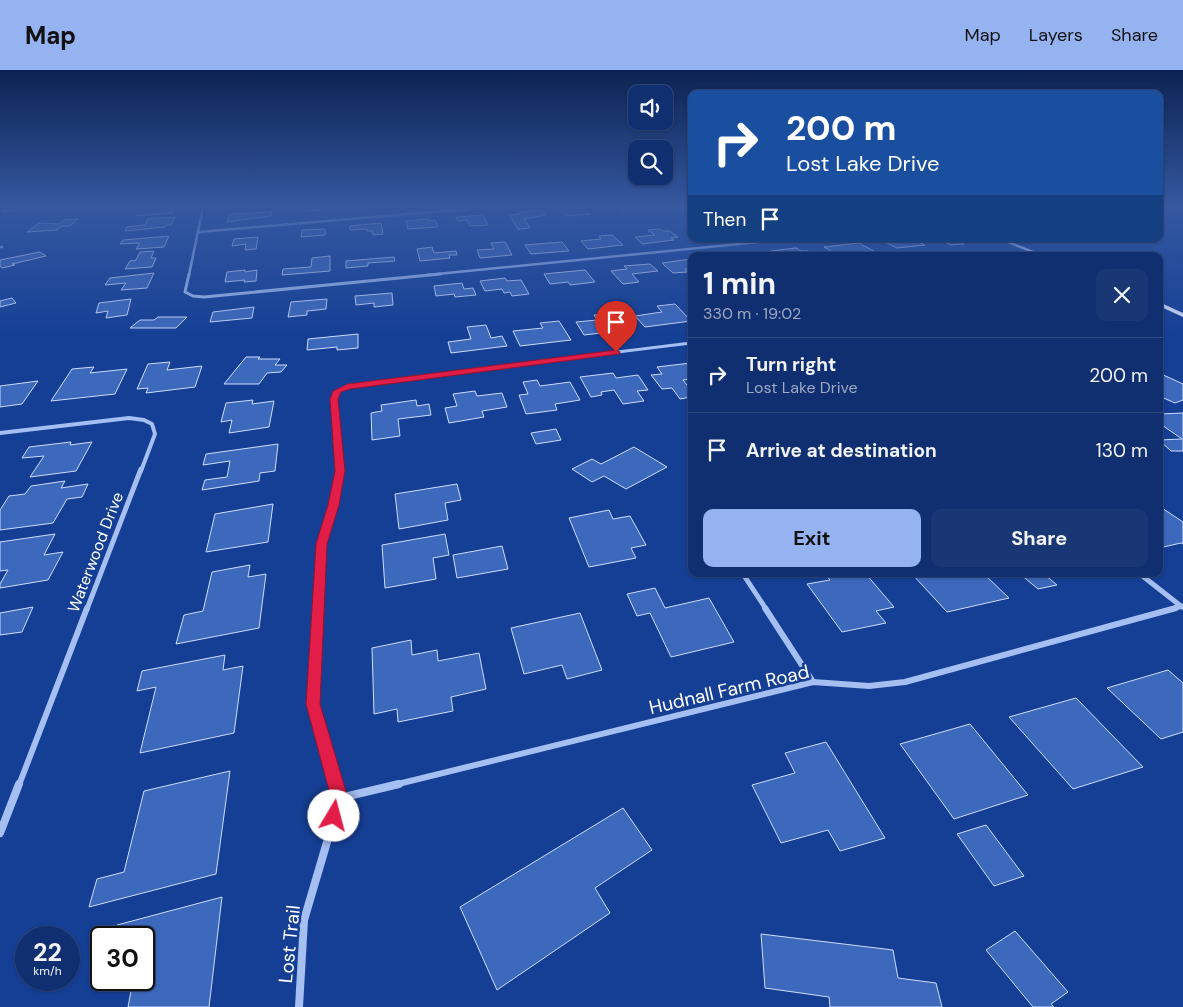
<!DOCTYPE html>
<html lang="en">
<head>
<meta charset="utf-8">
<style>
	:root { --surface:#102f70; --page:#193775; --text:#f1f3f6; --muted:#9ca9c3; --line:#304a83; --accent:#95b2f1 }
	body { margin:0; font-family:"DM Sans",sans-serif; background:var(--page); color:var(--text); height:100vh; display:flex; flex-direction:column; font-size:19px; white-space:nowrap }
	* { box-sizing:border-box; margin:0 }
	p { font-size:16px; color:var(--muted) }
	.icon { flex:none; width:28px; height:28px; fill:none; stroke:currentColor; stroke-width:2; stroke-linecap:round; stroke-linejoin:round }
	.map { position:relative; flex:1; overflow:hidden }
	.panel { position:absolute; left:688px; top:182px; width:475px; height:325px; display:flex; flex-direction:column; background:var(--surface); border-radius:10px; box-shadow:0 1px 4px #0004,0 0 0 1px var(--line) }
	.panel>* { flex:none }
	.top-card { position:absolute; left:688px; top:20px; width:475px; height:152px; border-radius:10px; box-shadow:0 1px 4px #0004,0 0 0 1px var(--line); background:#1a4fa0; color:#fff; overflow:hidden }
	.controls { position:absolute; left:628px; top:15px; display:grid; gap:10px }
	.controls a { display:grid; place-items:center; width:45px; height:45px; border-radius:10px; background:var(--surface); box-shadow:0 1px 4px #0004,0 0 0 1px var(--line); font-size:25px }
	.speed { position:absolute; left:15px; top:856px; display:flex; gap:10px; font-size:25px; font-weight:700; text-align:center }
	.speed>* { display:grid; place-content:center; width:65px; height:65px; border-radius:50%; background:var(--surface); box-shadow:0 1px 4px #0004,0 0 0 1px var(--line); line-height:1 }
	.speed small { font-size:12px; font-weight:400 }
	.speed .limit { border:2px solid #111; border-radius:8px; background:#fff; color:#111 }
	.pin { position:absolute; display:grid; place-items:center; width:42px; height:42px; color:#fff; margin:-51px -21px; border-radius:50% 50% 50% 0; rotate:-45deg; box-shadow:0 0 5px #0007 }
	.pin .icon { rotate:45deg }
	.me { position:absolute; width:55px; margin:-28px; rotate:8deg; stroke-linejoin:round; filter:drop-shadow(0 0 4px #0008) }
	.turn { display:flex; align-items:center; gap:18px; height:105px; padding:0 15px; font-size:22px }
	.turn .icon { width:65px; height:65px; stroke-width:2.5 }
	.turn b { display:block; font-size:35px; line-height:42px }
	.then { display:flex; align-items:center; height:48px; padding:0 15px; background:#0003; gap:10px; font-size:19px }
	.round { display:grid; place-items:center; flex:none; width:52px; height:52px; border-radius:10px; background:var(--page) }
	.overview { display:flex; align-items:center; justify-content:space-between; height:85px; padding:0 15px }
	h1 { font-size:30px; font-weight:700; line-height:38px }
	.primary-button { display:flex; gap:10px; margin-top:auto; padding:10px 15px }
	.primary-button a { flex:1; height:58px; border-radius:10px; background:var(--accent); color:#111; font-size:20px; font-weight:700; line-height:58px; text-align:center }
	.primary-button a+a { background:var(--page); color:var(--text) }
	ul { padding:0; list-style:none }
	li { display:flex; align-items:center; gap:15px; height:75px; padding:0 15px; border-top:1px solid var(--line) }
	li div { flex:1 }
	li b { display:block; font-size:19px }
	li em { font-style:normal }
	header { display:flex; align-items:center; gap:30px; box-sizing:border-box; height:70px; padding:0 25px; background:var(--accent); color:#111 }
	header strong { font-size:24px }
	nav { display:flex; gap:28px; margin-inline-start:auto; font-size:18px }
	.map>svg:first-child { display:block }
</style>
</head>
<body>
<header>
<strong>Map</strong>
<nav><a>Map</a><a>Layers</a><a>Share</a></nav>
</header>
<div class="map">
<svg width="1183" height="937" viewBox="0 0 1183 937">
	<rect width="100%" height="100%" fill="#153f95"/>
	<!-- building -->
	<g fill="#3d69bd" stroke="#cdddfc">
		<polygon points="9,137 41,137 2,142"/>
		<polygon points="156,137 175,137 172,143 136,146 141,138"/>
		<polygon points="297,137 334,137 334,139 304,141 304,138 297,139"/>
		<polygon points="583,137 590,144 566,146 559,138"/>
		<polygon points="617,137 641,137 644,139 628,139 630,140 622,141"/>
		<polygon points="542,140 546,145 524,149 530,158 518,159 509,145 520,144 519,142"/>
		<polygon points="272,142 271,146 227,152 230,144"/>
		<polygon points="483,145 488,155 470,156 467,150 458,151 456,147"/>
		<polygon points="175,147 171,155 166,155 165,157 125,161 127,157 145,155 148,149"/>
		<polygon points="78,149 70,156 62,156 57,160 27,162 39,153 59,154 64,150"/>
		<polygon points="428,149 428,151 435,150 438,157 408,159 406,151"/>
		<polygon points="381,153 383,164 373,165 372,161 367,161 367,159 350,160 350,156"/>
		<polygon points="325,159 325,165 301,167 302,160"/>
		<polygon points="660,159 663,161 670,161 678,167 671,168 674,170 642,174 635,167 655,165 648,160"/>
		<polygon points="612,165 623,175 588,179 581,171 601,169 599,166"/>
		<polygon points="169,166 164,177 136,179 140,173 120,174 123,170"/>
		<polygon points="258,167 256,179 245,180 246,174 232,176 234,169"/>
		<polygon points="912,169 925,175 897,178 883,171"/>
		<polygon points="938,169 961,169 965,171 959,171 964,174 951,175"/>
		<polygon points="505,172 512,185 480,188 477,180 494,179 491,173"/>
		<polygon points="562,172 569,181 531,184 525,175"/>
		<polygon points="859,173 883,186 867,186 859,182 836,184 824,177"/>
		<polygon points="432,177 434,183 456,181 457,185 449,185 450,188 420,191 417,179"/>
		<polygon points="796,178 801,181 808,181 817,186 779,186 771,181"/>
		<polygon points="154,181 151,188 156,188 152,197 125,199 130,191 136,190 140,182"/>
		<polygon points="40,182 46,186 12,194 15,195 2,198 0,196 0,190"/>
		<polygon points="757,182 762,186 728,185"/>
		<polygon points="330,186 330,201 282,205 283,199 311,197 312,188"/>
		<polygon points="394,187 395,191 368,193 368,196 346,198 346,191"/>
		<polygon points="691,189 691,199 685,199 687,202 673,203 662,193"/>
		<polygon points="650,194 658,201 632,204 639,212 623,214 611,201 627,199 624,196"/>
		<polygon points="245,200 245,202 257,200 256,211 244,212 245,210 225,212 227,202"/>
		<polygon points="585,200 595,212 570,215 568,212 550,214 544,204"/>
		<polygon points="154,203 147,218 121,220 126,213 105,215 110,208"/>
		<polygon points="505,208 507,211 521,210 529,224 512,226 510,222 504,223 502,219 485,221 480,211"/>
		<polygon points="462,213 464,219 473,218 476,225 455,227 454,224 436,226 434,216"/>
		<polygon points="392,223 393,235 374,237 374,233 356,235 355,226"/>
		<polygon points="12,228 16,233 0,237 0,231"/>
		<polygon points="131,229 127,245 106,248 108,241 96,243 99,233"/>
		<polygon points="327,229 326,239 307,241 307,245 288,247 291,232"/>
		<polygon points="675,234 691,251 645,257 635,246 662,242 657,236"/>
		<polygon points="254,237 252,248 210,252 213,242"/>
		<polygon points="613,243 626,260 584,265 576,252 597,250 594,245"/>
		<polygon points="158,247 187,247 176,258 130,258 140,250 154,250"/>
		<polygon points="559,251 571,270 520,276 513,261 543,258 540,253"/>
		<polygon points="486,255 491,268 502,266 507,276 451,283 448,272 471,269 467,257"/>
		<polygon points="358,264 358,278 337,280 337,277 307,280 308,269"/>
		<polygon points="246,287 260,287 258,289 280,289 275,295 287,295 281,302 267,303 259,314 224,314"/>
		<polygon points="170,292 167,300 202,296 195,317 146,323 148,318 137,319 148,294"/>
		<polygon points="691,293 691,309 683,310 691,320 691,327 680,329 672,318 662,319 651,305 662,304 657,297"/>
		<polygon points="94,297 90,303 127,299 115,324 51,331 72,299"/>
		<polygon points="613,303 616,308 638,305 648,320 637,321 644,331 623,334 614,320 601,322 602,325 591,327 580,307"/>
		<polygon points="1159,303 1183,314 1183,330 1175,333 1159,326"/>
		<polygon points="537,310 540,316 570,312 580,330 555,334 557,340 526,344 519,325 528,324 523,312"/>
		<polygon points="38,311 22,334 0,337 0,316"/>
		<polygon points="475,321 477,326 502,323 507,337 482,341 484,347 449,353 445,338 457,336 453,324"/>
		<polygon points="253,330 252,334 274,331 269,357 229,363 232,350 221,352 226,333"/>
		<polygon points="416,330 417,336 429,334 431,345 398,349 400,366 372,370 371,343 382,341 381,335"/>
		<polygon points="1183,343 1183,381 1171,381 1159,370 1182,369 1159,353 1159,344"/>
		<polygon points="556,359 561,370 536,374 531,363"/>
		<polygon points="71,372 70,375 92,372 76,401 30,407 44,386 22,388 29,377"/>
		<polygon points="278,374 275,401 260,403 259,411 202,420 205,410 227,407 230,391 203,395 206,384"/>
		<polygon points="634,377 667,397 626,419 604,406 592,412 572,399 592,389 601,394"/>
		<polygon points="65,411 61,418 88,414 82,427 67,429 53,453 0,460 0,440 9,426 25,424 31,416"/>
		<polygon points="457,414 461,430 445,433 448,450 399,459 395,424"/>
		<polygon points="273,434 268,472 206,482 215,444"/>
		<polygon points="1159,436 1183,452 1183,474 1181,473 1159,478"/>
		<polygon points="609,440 613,449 630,446 646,475 631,478 636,488 589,497 569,448"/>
		<polygon points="55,464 44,485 63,482 48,510 0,518 0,514 8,500 0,501 0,472"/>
		<polygon points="445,464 449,485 433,488 436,509 385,518 382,475"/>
		<polygon points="502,476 508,499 457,508 453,485"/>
		<polygon points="250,495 248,507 266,504 259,558 176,574 184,545 203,541 212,502"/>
		<polygon points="825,504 866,504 894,537 876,541 886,553 842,562 807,514 830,510"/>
		<polygon points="912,504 984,504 1009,528 947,542"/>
		<polygon points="1020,504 1044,504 1057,515 1038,519"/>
		<polygon points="655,518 665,538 709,528 734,572 671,587 650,543 637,546 627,524"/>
		<polygon points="33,537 22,562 0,565 0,543"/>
		<polygon points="580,543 602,600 567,609 562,595 524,604 511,558"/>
		<polygon points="411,570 412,585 437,580 438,591 479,583 486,619 451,627 453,641 398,652 397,639 374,644 372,578"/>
		<polygon points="225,585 223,600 243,596 234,663 140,683 156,617 137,621 142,601"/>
		<polygon points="1168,600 1183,613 1183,662 1161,669 1107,618"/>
		<polygon points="1076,628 1143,697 1073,719 1009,647"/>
		<polygon points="970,654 1028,725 954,749 900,674"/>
		<polygon points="826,672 885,768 840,781 828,760 781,773 752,715 795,703 785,683"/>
		<polygon points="230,701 216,804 89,837 97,809 124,802 144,721"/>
		<polygon points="623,738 652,780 595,818 610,843 497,920 460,837"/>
		<polygon points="986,755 1024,806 994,816 957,764"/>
		<polygon points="222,827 209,937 128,937 133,910 144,910 144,868 114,868 117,855"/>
		<polygon points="1015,861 1068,922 1051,934 1054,937 1033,937 986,880"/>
		<polygon points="761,864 893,880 898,908 936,913 942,937 830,937 829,927 765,918"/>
	</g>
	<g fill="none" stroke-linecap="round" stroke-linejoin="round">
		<!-- street-far5 -->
		<g stroke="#a5bff2" stroke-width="2.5">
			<polyline points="199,162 490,137"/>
			<polyline points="0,177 2,177"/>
			<polyline points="189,205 203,137"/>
			<polyline points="427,205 789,169"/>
		</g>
		<!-- street-far4 -->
		<g stroke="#a5bff2" stroke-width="3">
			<polyline points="189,204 185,222 193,226 204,227 440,204"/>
			<polyline points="544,291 691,273"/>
		</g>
		<!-- street-far3 -->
		<g stroke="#a5bff2" stroke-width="4">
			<polyline points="0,363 129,348 144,350 152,354 155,364 141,401"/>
			<polyline points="340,401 334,329 337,321 348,316 554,290"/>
		</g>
		<!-- street-far2 -->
		<g stroke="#a5bff2" stroke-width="5">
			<polyline points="743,504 766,539"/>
			<polyline points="1140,504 1182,537"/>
			<polyline points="87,539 141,399"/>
			<polyline points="318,539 321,474 334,435 340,399"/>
			<polyline points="1172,539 1183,536"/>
		</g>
		<!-- street-far1 -->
		<g stroke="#a5bff2" stroke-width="6">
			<polyline points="318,538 313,633 336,715"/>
			<polyline points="765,538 813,612"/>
			<polyline points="19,715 87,538"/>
			<polyline points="394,715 813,612 869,616 905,612 1176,538"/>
		</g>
		<!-- street -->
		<g stroke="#a5bff2" stroke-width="8">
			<polyline points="336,714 340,728"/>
			<polyline points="340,728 399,714"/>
			<polyline points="0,763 19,714"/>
			<polyline points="299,937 304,850 340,728"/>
		</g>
		<!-- secondary -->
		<g fill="#d4e1fc" fill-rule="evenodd">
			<polygon points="997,169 1003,169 1047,186 1040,186"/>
			<polygon points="1159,232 1183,243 1183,247 1159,236"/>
		</g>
	</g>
	<!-- sky -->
	<linearGradient id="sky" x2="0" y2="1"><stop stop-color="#0c2352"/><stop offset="0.51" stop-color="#3558a0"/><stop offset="1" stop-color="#3558a0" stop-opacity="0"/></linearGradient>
	<rect width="1183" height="268" fill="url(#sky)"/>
	<!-- route -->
	<polygon fill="#e11d48" stroke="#92132f" points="616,280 620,282 619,284 350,319 341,322 338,329 345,401 339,435 327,474 320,634 348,728 340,751 334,754 328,751 326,746 331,728 306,634 316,474 328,435 335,401 330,329 333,321 348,314"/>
	<g text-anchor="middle" stroke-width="5" stroke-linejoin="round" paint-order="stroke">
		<!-- street labels -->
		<g font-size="16" fill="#fff" stroke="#153f95">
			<text transform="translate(95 482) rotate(-69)" y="6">Waterwood Drive</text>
		</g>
		<!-- near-street labels -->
		<g font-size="19" fill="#fff" stroke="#153f95">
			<text transform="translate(729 619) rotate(-13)" y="7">Hudnall Farm Road</text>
			<text transform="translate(289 874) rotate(-84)" y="7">Lost Trail</text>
		</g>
	</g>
</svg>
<div class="controls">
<a><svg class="icon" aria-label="sound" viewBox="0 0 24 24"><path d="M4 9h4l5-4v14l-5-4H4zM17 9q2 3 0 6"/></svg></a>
<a><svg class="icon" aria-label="search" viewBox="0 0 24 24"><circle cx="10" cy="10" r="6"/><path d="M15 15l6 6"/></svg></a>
</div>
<div class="speed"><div>22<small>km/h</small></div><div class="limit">30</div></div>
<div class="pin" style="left:616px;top:282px;background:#d93025"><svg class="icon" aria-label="arrive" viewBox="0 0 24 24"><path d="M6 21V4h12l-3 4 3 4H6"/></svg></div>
<svg class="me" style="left:334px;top:746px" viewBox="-20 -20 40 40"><circle r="19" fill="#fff"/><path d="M0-13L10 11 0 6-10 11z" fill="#e11d48"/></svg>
<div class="top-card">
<div class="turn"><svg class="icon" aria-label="right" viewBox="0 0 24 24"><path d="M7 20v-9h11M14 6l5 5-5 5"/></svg><div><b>200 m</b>Lost Lake Drive</div></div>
<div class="then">Then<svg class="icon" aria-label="arrive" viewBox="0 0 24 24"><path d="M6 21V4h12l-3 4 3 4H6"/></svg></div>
</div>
<section class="panel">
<div class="overview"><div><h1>1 min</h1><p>330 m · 19:02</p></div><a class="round"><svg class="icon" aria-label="close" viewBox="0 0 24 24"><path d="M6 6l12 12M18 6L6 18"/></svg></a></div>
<ul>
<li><svg class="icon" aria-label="right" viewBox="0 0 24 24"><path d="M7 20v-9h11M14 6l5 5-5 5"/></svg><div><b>Turn right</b><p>Lost Lake Drive</p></div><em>200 m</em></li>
<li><svg class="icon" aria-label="arrive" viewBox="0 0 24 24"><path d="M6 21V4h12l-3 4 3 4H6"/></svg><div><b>Arrive at destination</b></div><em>130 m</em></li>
</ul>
<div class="primary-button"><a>Exit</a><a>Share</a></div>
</section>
</div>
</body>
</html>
